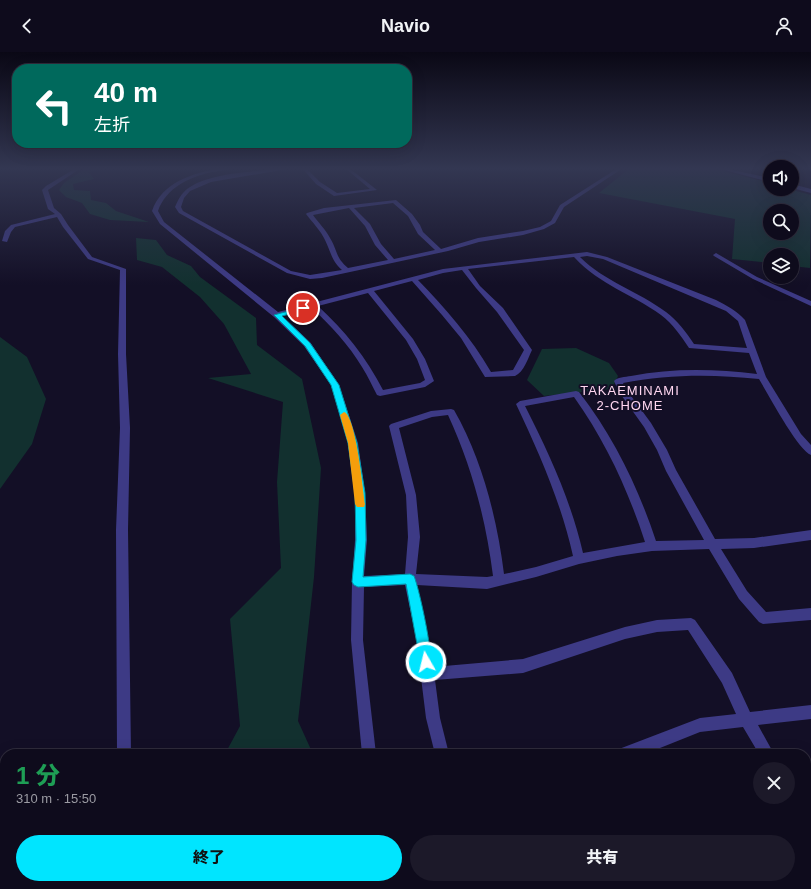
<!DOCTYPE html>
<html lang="ja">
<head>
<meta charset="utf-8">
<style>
	:root { --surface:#0e0b1c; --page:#1c1929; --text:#f1f3f6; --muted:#9b9ba3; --line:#2e2b3b; --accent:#00e5ff }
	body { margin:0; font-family:Helvetica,"Noto Sans JP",sans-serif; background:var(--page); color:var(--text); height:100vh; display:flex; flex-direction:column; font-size:15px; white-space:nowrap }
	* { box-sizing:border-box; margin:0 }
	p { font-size:13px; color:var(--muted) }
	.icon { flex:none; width:22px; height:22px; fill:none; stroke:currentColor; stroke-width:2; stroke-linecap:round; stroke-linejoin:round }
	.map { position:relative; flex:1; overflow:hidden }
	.sheet { position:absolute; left:0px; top:697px; width:811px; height:140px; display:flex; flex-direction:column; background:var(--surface); border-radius:16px 16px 0 0; box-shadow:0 4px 16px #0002,0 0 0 1px var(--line) }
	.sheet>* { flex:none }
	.top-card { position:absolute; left:12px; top:12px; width:400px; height:84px; border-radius:16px; box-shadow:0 4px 16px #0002,0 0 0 1px var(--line); background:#00695c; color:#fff; overflow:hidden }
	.controls { position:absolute; left:763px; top:108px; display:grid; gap:8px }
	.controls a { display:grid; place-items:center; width:36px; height:36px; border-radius:50%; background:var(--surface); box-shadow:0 4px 16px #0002,0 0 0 1px var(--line); font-size:20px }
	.pin { position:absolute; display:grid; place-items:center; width:34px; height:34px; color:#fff; margin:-17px; border:2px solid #fff; border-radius:50%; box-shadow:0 1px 4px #0007 }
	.me { position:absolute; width:44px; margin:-22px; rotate:352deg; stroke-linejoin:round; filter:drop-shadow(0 0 3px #0008) }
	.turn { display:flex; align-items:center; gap:14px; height:84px; padding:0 16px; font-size:18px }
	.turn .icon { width:52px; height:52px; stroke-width:2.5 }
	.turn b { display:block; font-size:28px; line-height:34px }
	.round { display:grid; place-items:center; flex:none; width:42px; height:42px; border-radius:21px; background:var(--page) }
	.summary { display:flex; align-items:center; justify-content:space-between; height:68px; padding:0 16px }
	h1 { font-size:24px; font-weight:800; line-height:30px; color:#1e9e55 }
	.action { display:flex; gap:8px; margin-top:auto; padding:8px 16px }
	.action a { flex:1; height:46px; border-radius:24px; background:var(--accent); color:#111; font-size:16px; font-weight:800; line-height:46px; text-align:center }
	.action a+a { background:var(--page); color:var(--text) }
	header { display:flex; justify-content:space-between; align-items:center; height:52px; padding:0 16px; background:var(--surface); font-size:18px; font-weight:800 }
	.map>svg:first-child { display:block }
</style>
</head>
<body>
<header><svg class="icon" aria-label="back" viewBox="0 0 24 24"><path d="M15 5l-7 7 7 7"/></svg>Navio<svg class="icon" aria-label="person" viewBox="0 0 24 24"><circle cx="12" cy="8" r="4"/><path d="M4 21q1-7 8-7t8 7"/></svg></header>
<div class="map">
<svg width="811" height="837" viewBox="0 0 811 837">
	<rect width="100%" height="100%" fill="#130f26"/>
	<!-- green -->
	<g fill="#12302f" fill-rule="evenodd">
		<polygon points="86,116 105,116 89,120 94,127 73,132 74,138 90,139 91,148 106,151 116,159 149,170 110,168 90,162 82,151 66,145 59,138 64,131"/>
		<path d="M 630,116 L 711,116 L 770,131 L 770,137 L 789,137 L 811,143 L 810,216 L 792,214 L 792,203 L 770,203 L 770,211 L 732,207 L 735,167 L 599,141 ZM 770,159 L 792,159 L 792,181 L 770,181 Z"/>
		<polygon points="136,186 156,188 167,203 191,214 200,225 256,266 257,293 302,327 321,416 314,525 298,669 313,702 225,702 240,674 230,567 281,516 277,430 283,350 208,326 251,322 224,272 200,245 162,215 137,208"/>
		<polygon points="0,285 27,305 46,347 32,392 0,437"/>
		<polygon points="576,296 609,311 618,324 612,337 544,344 527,328 542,297"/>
		<polygon points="222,832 329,832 328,837 222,837"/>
	</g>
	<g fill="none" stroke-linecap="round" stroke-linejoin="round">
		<!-- minor -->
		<g fill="#3d3a85" fill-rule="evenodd">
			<polygon points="76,116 81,116 48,138 54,156 61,162 68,173 92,205 126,217 126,302 130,376 128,478 131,702 117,702 116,478 120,376 118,302 120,218 88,207 63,175 57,165 15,175 11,180 7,190 2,189 5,179 11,173 55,162 48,157 42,138 46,134"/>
			<path d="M 221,116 L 230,116 C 225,119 218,119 212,120 C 189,125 166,136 158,159 L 164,170 L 278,260 L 443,217 L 587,200 L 607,205 L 716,248 C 726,253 737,259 745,268 L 766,325 L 801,382 L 811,393 L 811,403 C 798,398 768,342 759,327 C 714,322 668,322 623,331 L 626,337 L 651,371 L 667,398 L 676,418 L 715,487 L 754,486 L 811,478 L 811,488 L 754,496 L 721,497 L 747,539 L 766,560 L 811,556 L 811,568 L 763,572 L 759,570 L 739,547 L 709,497 L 652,499 L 617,504 L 579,512 L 536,525 L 487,537 L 417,533 L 428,585 L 433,615 L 523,607 L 625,575 L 657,568 L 691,566 L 695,568 L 732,621 L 750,660 L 811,653 L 811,667 L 758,673 L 774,702 L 759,702 L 743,675 L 700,680 L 645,702 L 617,702 L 619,697 L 700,666 L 736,662 L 722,631 L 688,578 L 657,580 L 625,587 L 523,621 L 435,628 L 440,666 L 449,702 L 435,702 L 426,666 L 416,585 L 405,533 L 364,535 L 363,588 L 376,702 L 362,702 L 351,588 L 352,530 L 355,488 L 355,441 L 348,391 L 331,333 L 304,294 L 274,265 L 160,172 L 152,159 C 162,130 193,121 221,116 ZM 587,204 L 603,207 L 726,259 L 738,269 L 747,296 L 694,292 C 686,280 677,268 666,260 C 638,239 605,230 580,205 ZM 574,205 C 601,234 631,241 661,263 C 673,272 681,284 689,296 L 749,301 L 757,322 C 715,317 672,316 631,324 C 625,325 617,325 614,329 L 619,340 L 644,375 L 657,398 L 666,419 L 704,488 L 656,489 C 638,435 614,385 579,340 L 576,339 L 520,349 L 516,352 C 539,401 561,450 573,504 L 536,515 L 504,522 C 497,466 482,407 454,358 L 451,357 L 431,359 L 391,372 L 389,374 L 406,443 L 408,485 L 405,522 L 364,524 L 367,488 L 365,441 L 358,391 L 339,333 L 310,290 L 282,264 L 312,256 C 331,274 349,293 362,315 C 368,324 372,334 377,343 L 380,344 L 425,335 L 434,329 L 425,307 L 413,287 L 374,239 L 412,229 L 442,263 L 461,286 L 485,325 L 515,324 C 524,320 528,306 532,298 L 503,256 L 480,234 L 468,217 ZM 462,218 L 476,236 L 497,260 L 524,298 L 513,318 L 491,320 C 471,285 445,256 418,228 L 443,221 ZM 368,241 L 406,288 L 417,307 L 425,328 L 420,331 L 383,338 C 366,305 345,279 318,254 ZM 574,345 C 606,390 628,438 645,490 L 583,501 C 571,449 549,401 525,354 ZM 448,363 C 472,415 486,468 493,524 L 487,525 L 416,522 L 420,485 L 416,443 L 399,376 L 432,365 Z"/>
			<path d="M 283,116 L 293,116 L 211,130 L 190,139 L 184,146 L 181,155 L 183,159 L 291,219 L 310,223 L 342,218 C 331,208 331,200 325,188 C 321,179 312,170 306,162 L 307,161 L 324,156 L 396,148 L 412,162 L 420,173 L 423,180 L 441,197 L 478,186 L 523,179 L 540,175 L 551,169 L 560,153 L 618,116 L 623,116 L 564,155 L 555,171 L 544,177 L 523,183 L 479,190 L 448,199 L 322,226 L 310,227 L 287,221 L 179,161 L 175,155 C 178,148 181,142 187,137 C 209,120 255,120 283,116 ZM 393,151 L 408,164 L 418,182 L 435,198 L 394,207 L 381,192 L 370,172 L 354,156 ZM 349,156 L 365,174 L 375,193 L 388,208 L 348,216 C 335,205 338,199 330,186 C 326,178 318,170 313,163 Z"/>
			<polygon points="302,116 306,116 320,130 337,141 370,137 345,116 349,116 377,138 334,144 316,132"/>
			<polygon points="717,116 723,116 770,126 770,130"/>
			<polygon points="792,132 811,137 811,141 792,136"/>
			<polygon points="716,201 757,225 811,249 811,254 753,227 714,204 713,203"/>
			<polygon points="806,752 811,754 811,776 806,774"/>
			<polygon points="107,832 125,832 124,837 106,837"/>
			<polygon points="391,832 409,832 410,837 392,837"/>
			<polygon points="480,832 498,832 500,837 482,837"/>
			<polygon points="596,832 614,832 616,837 598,837"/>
		</g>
	</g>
	<!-- sky -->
	<linearGradient id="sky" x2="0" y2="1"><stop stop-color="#0a0815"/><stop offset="0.5" stop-color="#333752"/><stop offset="1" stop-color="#333752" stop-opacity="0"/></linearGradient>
	<rect width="811" height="233" fill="url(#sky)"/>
	<!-- route -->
	<path fill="#00e5ff" stroke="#0095a6" d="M 303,255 L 306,256 L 305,258 L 282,264 L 310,291 L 339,333 L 357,391 L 365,441 L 366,488 L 363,525 L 410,522 L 414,524 C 419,536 434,604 430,614 L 426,616 L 421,614 L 406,532 L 358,535 L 354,533 L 352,530 L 356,488 L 355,441 L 348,391 L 331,333 L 305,294 L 274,263 Z"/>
	<!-- slow -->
	<path fill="#f59e0b" d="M 344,360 C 356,364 363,438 365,452 L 364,455 L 357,455 L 355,452 L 348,391 L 340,363 Z"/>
	<g text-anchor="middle" stroke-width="4" stroke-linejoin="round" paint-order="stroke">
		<!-- neighbourhood labels -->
		<g font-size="13" letter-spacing="1" fill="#ffd6f0" stroke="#130f26">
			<text x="630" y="343">TAKAEMINAMI<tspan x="630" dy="15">2-CHOME</tspan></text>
		</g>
	</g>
</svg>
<div class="controls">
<a><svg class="icon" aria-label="sound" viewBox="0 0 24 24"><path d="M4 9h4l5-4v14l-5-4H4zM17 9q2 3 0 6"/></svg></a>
<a><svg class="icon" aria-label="search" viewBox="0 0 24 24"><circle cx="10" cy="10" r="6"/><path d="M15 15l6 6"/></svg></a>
<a><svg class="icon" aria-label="layers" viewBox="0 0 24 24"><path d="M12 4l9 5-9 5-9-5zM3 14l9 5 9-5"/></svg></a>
</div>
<div class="pin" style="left:303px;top:256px;background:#d93025"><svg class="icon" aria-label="arrive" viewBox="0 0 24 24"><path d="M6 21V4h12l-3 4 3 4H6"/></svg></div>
<svg class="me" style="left:426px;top:610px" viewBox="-20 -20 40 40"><circle r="17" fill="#00e5ff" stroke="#fff" stroke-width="3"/><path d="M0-11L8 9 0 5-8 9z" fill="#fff"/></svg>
<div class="top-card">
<div class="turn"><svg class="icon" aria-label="left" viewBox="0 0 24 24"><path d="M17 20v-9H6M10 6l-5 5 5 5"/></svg><div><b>40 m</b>左折</div></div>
</div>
<section class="sheet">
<div class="summary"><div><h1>1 分</h1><p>310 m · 15:50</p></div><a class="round"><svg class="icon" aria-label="close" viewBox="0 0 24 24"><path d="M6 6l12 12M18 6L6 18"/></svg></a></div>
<div class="action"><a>終了</a><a>共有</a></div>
</section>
</div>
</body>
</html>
